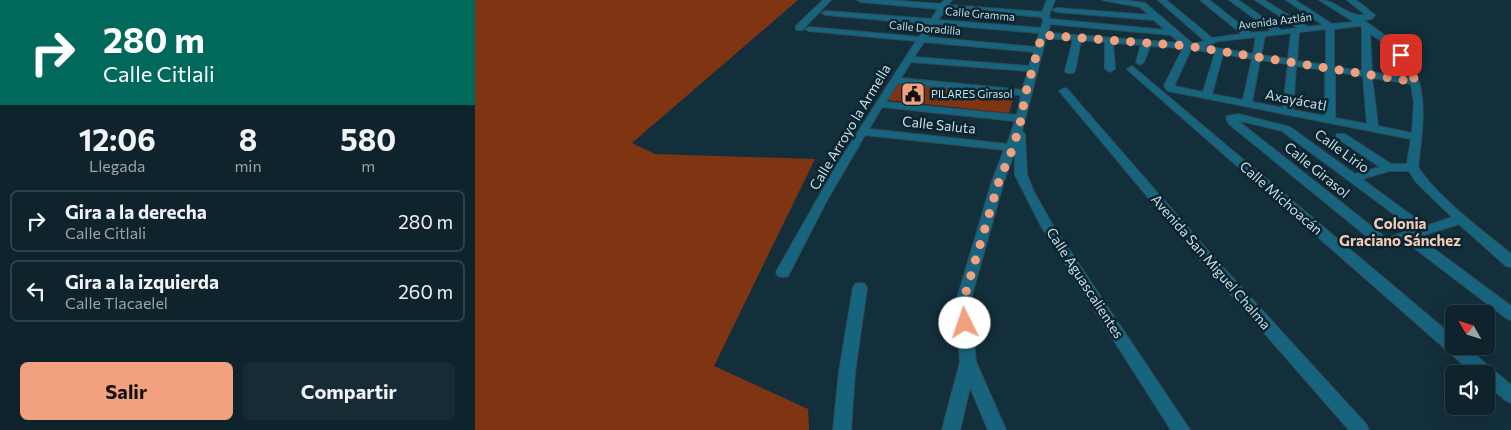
<!DOCTYPE html>
<html lang="es">
<head>
<meta charset="utf-8">
<style>
	:root { --surface:#0e232c; --page:#172b34; --text:#f1f3f6; --muted:#9ba4a9; --line:#2e4048; --accent:#f2a17e }
	body { margin:0; font-family:Commissioner,sans-serif; background:var(--page); color:var(--text); height:100vh; display:flex; flex-direction:column; font-size:19px; white-space:nowrap }
	* { box-sizing:border-box; margin:0 }
	p { font-size:16px; color:var(--muted) }
	.icon { flex:none; width:28px; height:28px; fill:none; stroke:currentColor; stroke-width:2; stroke-linecap:round; stroke-linejoin:round }
	.map { position:relative; flex:1; overflow:hidden }
	.panel { display:flex; flex-direction:column; background:var(--surface); width:475px }
	.panel>* { flex:none }
	.guide { background:#00695c; color:#fff; overflow:hidden }
	.needle { width:32px; rotate:309deg }
	.tools { position:absolute; left:970px; top:305px; display:grid; gap:10px }
	.tools a { display:grid; place-items:center; width:50px; height:50px; border-radius:8px; background:var(--surface); box-shadow:0 5px 20px #0002,0 0 0 1px var(--line); font-size:25px }
	.pin { position:absolute; display:grid; place-items:center; width:42px; height:42px; color:#fff; margin:-21px; border-radius:10px; box-shadow:0 2px 8px #0006 }
	.me { position:absolute; width:55px; margin:-28px; rotate:356deg; stroke-linejoin:round; filter:drop-shadow(0 0 4px #0008) }
	.turn { display:flex; align-items:center; gap:18px; height:105px; padding:0 20px; font-size:22px }
	.turn .icon { width:65px; height:65px; stroke-width:2.5 }
	.turn b { display:block; font-size:35px; line-height:42px }
	.eta { display:flex; justify-content:space-evenly; align-items:center; height:85px; text-align:center }
	.eta b { font-size:30px; font-weight:700; line-height:35px }
	.cta { display:flex; gap:10px; margin-top:auto; padding:10px 20px }
	.cta a { flex:1; height:58px; border-radius:8px; background:var(--accent); color:#111; font-size:20px; font-weight:700; line-height:58px; text-align:center }
	.cta a+a { background:var(--page); color:var(--text) }
	ul { padding:0; list-style:none }
	li { display:flex; align-items:center; gap:15px; height:62px; margin:0 10px 8px; padding:0 10px; border:2px solid var(--line); border-radius:8px }
	li div { flex:1 }
	li b { display:block; font-size:19px }
	li em { font-style:normal }
	main { display:flex; flex:1; min-height:0 }
	.map>svg:first-child { display:block }
</style>
</head>
<body>
<main>
<section class="panel">
<div class="guide">
<div class="turn"><svg class="icon" aria-label="right" viewBox="0 0 24 24"><path d="M7 20v-9h11M14 6l5 5-5 5"/></svg><div><b>280 m</b>Calle Citlali</div></div>
</div>
<div class="eta">
<div><b>12:06</b><p>Llegada</p></div>
<div><b>8</b><p>min</p></div>
<div><b>580</b><p>m</p></div>
</div>
<ul>
<li><svg class="icon" aria-label="right" viewBox="0 0 24 24"><path d="M7 20v-9h11M14 6l5 5-5 5"/></svg><div><b>Gira a la derecha</b><p>Calle Citlali</p></div><em>280 m</em></li>
<li><svg class="icon" aria-label="left" viewBox="0 0 24 24"><path d="M17 20v-9H6M10 6l-5 5 5 5"/></svg><div><b>Gira a la izquierda</b><p>Calle Tlacaelel</p></div><em>260 m</em></li>
</ul>
<div class="cta"><a>Salir</a><a>Compartir</a></div>
</section>
<div class="map">
<svg width="1036" height="430" viewBox="0 0 1036 430">
	<rect width="100%" height="100%" fill="#132f3b"/>
	<!-- green -->
	<g fill="#7f3511">
		<polygon points="0,0 323,0 157,143 180,154 340,159 239,366 333,409 334,430 0,430"/>
		<polygon points="423,82 540,93 534,113 413,100"/>
	</g>
	<g fill="none" stroke-linecap="round" stroke-linejoin="round">
		<!-- street casing -->
		<g stroke="#314b56" stroke-width="2">
			<g id="street">
				<polygon points="348,0 356,0 327,30 321,30 321,26"/>
				<path d="M 382,0 L 413,0 L 466,4 L 469,0 L 477,0 L 473,5 L 567,12 L 572,0 L 580,0 L 574,15 L 575,19 L 690,30 L 679,20 L 582,12 L 578,10 L 582,8 L 674,15 L 665,7 L 627,0 L 647,0 L 670,3 L 718,44 L 730,41 L 683,0 L 691,0 L 737,38 L 767,34 L 725,0 L 734,0 L 776,33 L 797,31 L 754,0 L 763,0 L 806,30 L 823,28 L 780,0 L 789,0 L 833,27 L 848,25 L 811,0 L 820,0 L 857,24 L 879,22 L 844,0 C 862,0 873,18 891,15 L 872,0 L 881,0 L 900,15 L 897,19 L 888,20 C 955,63 952,94 943,167 C 964,199 1006,229 1036,254 L 1036,267 L 1031,266 L 984,224 L 943,237 L 1036,306 L 1036,320 L 1031,318 L 930,241 L 911,248 L 900,243 L 754,124 L 751,118 L 752,116 L 764,114 L 815,127 L 880,174 L 905,167 L 862,138 L 861,136 L 862,134 L 870,134 L 916,164 L 932,164 L 936,139 L 693,91 L 689,86 L 708,48 L 675,46 L 669,62 L 665,65 L 661,62 L 666,45 L 638,43 L 640,69 L 635,72 L 630,69 L 630,42 L 606,40 L 600,71 L 598,73 L 592,73 L 590,71 L 598,40 L 571,38 L 547,131 L 550,134 L 552,175 L 559,192 L 577,224 L 715,430 L 696,430 L 566,226 L 540,175 L 540,151 L 529,181 L 495,302 L 501,362 L 531,430 L 513,430 L 495,387 L 485,430 L 467,430 L 485,362 L 481,302 L 517,181 L 529,150 L 390,135 L 351,202 L 313,276 L 308,277 L 303,276 L 301,272 L 360,168 L 441,41 L 334,31 L 330,29 L 334,27 L 444,37 L 453,24 L 351,15 L 347,13 L 351,11 L 456,19 L 463,9 L 386,2 ZM 471,9 L 567,17 L 568,21 L 566,28 L 463,20 ZM 461,24 L 564,33 L 560,47 L 452,37 ZM 575,24 L 696,35 L 705,43 L 573,33 ZM 885,26 L 887,27 L 887,71 L 859,67 L 859,29 ZM 851,29 L 851,65 L 822,61 L 824,32 ZM 816,33 L 813,59 L 786,55 L 790,36 ZM 895,33 C 912,45 925,59 934,78 L 897,72 ZM 781,37 L 778,54 L 729,46 L 744,41 ZM 449,42 L 559,52 L 554,66 L 439,57 ZM 716,49 L 740,53 L 728,92 L 699,86 ZM 748,54 L 777,59 L 768,100 L 737,94 ZM 785,60 L 813,64 L 808,108 L 777,102 ZM 436,62 L 553,71 L 547,90 L 426,78 ZM 821,66 L 850,70 L 850,116 L 818,110 ZM 860,72 L 888,76 L 892,124 L 860,118 ZM 897,78 L 936,84 L 939,103 L 937,133 L 903,126 ZM 423,83 L 546,95 L 542,115 L 411,102 ZM 407,107 L 540,121 L 532,144 L 394,129 ZM 762,120 L 807,131 L 939,229 L 912,238 L 910,237 ZM 914,171 L 934,171 L 941,182 L 977,217 L 951,226 L 887,179 Z"/>
				<polygon points="657,66 979,337 979,346 990,346 1036,385 1036,403 1030,400 1011,384 1011,374 999,374 654,71 652,69"/>
				<polygon points="589,88 592,89 733,251 891,424 894,430 874,430 723,257 586,93 584,91"/>
				<polygon points="385,283 390,284 392,288 380,372 376,430 358,430 364,372 378,288 380,284"/>
			</g>
		</g>
		<!-- street -->
		<use href="#street" fill="#17647f" fill-rule="evenodd"/>
	</g>
	<g fill="none" stroke-linecap="round" stroke-linejoin="round">
		<!-- route -->
		<polyline stroke="#f2a17e" stroke-width="9" stroke-dasharray="0 16.2" points="490,323 488,302 524,181 538,148 545,124 551,92 567,35 713,46 940,82 936,68 926,55"/>
	</g>
	<!-- icons -->
	<defs>
		<g id="civic-square" transform="scale(1.25)"><rect x="-9" y="-9" width="18" height="18" rx="4" fill="#f2a17e" stroke="#082530"/><path d="M-.6-6.5H3V-4.5H.6V-3L4-1V1h2V6H-6V1h2V-1L-.6-3ZM-1.2 2.5V6h2.4V2.5Z" fill="#111"/></g>
	</defs>
	<g fill-rule="evenodd">
		<use href="#civic-square" x="438" y="94"/>
	</g>
	<g text-anchor="middle" stroke-width="5" stroke-linejoin="round" paint-order="stroke">
		<!-- far-street labels -->
		<g font-size="11" fill="#cddde5" stroke="#082530">
			<text transform="translate(505 14) rotate(5)" y="4">Calle Gramma</text>
			<text transform="translate(800 21) rotate(-7)" y="4">Avenida Aztlán</text>
			<text transform="translate(450 28) rotate(5)" y="4">Calle Doradilla</text>
		</g>
		<!-- far-poi labels -->
		<g font-size="11" fill="#cddde5" stroke="#082530" text-anchor="start">
			<text x="456" y="98">PILARES Girasol</text>
		</g>
		<!-- street labels -->
		<g font-size="14" fill="#cddde5" stroke="#082530">
			<text transform="translate(821 100) rotate(11)" y="5">Axayácatl</text>
			<text transform="translate(464 125) rotate(6)" y="5">Calle Saluta</text>
			<text transform="translate(375 127) rotate(-59)" y="5">Calle Arroyo la Armella</text>
			<text transform="translate(867 151) rotate(36)" y="5">Calle Lirio</text>
			<text transform="translate(842 170) rotate(39)" y="5">Calle Girasol</text>
			<text transform="translate(806 198) rotate(41)" y="5">Calle Michoacán</text>
			<text transform="translate(736 262) rotate(49)" y="5">Avenida San Miguel Chalma</text>
			<text transform="translate(610 283) rotate(57)" y="5">Calle Aguascalientes</text>
		</g>
		<!-- neighbourhood labels -->
		<g font-size="15" font-weight="bold" fill="#f7c8b4" stroke="#082530">
			<text x="925" y="229">Colonia<tspan x="925" dy="17">Graciano Sánchez</tspan></text>
		</g>
	</g>
</svg>
<div class="tools">
<a><svg class="needle" viewBox="-14 -14 28 28"><path d="M0-13l5 13h-10z" fill="#e53935"/><path d="M0 13l5-13h-10z" fill="#9ba4a9"/></svg></a>
<a><svg class="icon" aria-label="sound" viewBox="0 0 24 24"><path d="M4 9h4l5-4v14l-5-4H4zM17 9q2 3 0 6"/></svg></a>
</div>
<div class="pin" style="left:926px;top:55px;background:#d93025"><svg class="icon" aria-label="arrive" viewBox="0 0 24 24"><path d="M6 21V4h12l-3 4 3 4H6"/></svg></div>
<svg class="me" style="left:490px;top:323px" viewBox="-20 -20 40 40"><circle r="19" fill="#fff"/><path d="M0-13L10 11 0 6-10 11z" fill="#f2a17e"/></svg>
</div>
</main>
</body>
</html>
